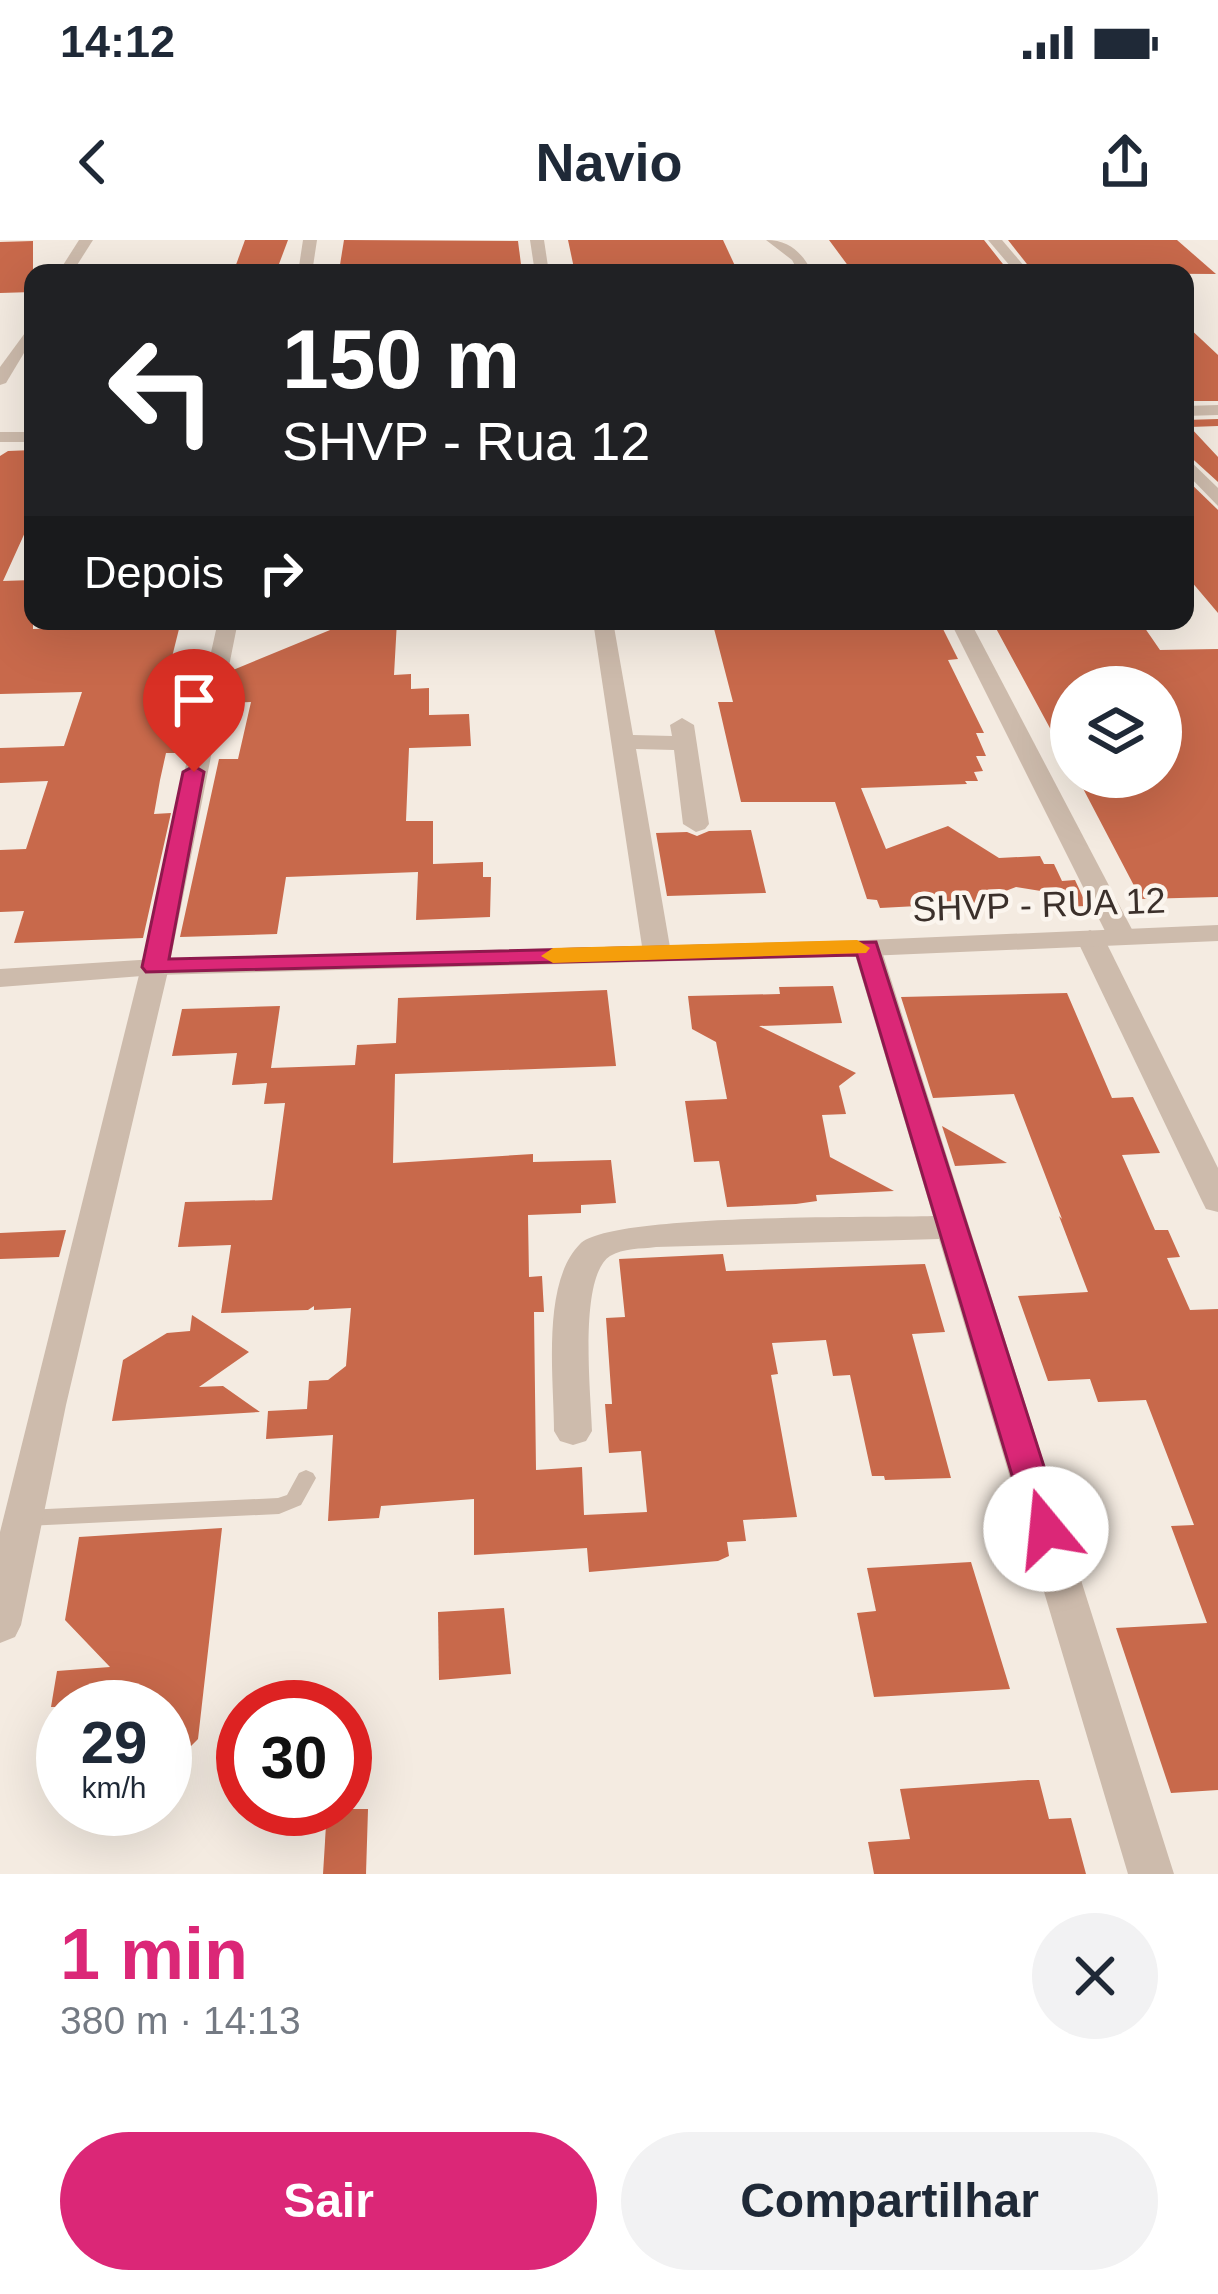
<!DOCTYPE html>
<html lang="pt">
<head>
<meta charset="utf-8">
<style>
	:root { --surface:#fff; --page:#f2f2f3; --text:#1f2937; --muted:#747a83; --accent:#db2777 }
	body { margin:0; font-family:Helvetica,sans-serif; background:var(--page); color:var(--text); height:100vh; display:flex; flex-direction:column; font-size:45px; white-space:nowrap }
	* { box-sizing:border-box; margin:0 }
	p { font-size:39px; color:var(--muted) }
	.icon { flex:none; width:66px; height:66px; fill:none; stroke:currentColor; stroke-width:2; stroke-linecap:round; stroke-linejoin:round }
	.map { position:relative; height:1634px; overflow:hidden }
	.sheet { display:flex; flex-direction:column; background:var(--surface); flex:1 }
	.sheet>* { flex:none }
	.banner { position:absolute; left:24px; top:24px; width:1170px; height:366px; border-radius:24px; box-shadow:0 12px 48px #0002; background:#202124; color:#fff; overflow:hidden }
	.fabs { position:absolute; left:1050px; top:426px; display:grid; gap:24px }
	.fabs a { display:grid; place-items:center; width:132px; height:132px; border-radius:50%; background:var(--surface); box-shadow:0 12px 48px #0002; font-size:60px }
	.speed { position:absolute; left:36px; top:1440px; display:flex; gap:24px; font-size:60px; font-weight:700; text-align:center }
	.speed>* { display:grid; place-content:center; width:156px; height:156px; border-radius:50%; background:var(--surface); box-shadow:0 12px 48px #0002; line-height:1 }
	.speed small { font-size:30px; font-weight:400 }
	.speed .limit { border:18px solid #d22; background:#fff; color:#111 }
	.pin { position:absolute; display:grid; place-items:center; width:102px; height:102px; color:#fff; margin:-123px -51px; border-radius:50% 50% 50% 0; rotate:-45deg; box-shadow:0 0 12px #0007 }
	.pin .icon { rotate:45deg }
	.me { position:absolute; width:132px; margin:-66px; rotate:343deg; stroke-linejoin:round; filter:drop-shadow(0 0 9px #0008) }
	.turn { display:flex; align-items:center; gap:42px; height:252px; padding:0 60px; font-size:54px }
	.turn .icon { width:156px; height:156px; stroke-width:2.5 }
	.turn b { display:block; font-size:84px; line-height:102px }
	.then { display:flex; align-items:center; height:114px; padding:0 60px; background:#0003; gap:24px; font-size:45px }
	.round { display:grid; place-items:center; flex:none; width:126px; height:126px; border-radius:63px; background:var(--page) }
	.headline { display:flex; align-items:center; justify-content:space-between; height:204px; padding:0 60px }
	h1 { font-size:72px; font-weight:700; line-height:90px; color:var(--accent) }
	.primary-button { display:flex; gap:24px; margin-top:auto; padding:24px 60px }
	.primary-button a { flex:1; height:138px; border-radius:72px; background:var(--accent); color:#fff; font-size:48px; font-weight:700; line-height:138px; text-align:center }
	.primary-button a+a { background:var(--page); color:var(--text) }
	.status { display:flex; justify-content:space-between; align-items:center; height:84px; padding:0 60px; background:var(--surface); direction:ltr }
	.status svg { height:33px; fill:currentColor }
	header { display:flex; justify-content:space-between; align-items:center; height:156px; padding:0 60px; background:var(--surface); font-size:54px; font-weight:700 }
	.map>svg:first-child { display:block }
</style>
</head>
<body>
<div class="status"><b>14:12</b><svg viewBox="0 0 49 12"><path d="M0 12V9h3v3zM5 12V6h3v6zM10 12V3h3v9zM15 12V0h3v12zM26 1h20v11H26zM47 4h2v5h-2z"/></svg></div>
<header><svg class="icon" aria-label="back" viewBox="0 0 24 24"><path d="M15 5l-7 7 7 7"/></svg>Navio<svg class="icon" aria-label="share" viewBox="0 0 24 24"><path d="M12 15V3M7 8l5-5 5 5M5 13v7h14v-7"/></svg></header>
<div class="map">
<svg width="1218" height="1634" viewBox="0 0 1218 1634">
	<rect width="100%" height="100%" fill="#f4ebe1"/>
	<!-- building -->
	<g fill="#c8694b">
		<polygon points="245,0 288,0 276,32 233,33"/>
		<polygon points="344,0 518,1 522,32 339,31"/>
		<polygon points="568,0 723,0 736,28 575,33"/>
		<polygon points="829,0 984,0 1010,33 917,33 912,25 849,27"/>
		<polygon points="1008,0 1177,0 1216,34 1034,33"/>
		<polygon points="33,1 33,52 0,53 0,2"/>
		<polygon points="1185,84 1218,115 1218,161 1185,161"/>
		<polygon points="1218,179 1218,186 1190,187 1218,217 1218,242 1185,212 1185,180"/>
		<polygon points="33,210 33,288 27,288 3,341 33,340 33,389 102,387 104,381 181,381 166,441 180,440 177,453 199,444 184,513 166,513 160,540 154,574 171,573 143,698 14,703 24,671 0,672 0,610 26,609 48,541 0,543 0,508 64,506 82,452 0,454 0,216 8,211"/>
		<polygon points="1185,238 1218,270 1218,373 1185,334"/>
		<polygon points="352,381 397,381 394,435 411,434 411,449 429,448 429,475 469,474 471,506 409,508 406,581 433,581 433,624 483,622 483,637 491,637 490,677 416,680 418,632 286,637 277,694 180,697 219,519 238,519 251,462 226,463 233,430"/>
		<polygon points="712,381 939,381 958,419 948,420 984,493 976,493 986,516 976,516 983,531 974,532 978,541 965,541 967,544 861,548 886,609 948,586 999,618 1040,616 1044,624 1054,624 1062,641 1075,640 1087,666 1054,667 1047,652 1016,647 974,663 880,668 877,660 867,659 835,562 741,562 718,462 733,462"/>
		<polygon points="992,381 1140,381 1160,410 1218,409 1218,657 1141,659 1077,537 1161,537 1161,447 1071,447 1071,527"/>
		<polygon points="751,590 766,653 667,656 656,593 687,592 697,596 709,591"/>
		<polygon points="833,746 842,783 759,786 856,833 839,846 846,874 822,875 830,917 894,951 816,955 817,961 796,964 727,967 719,921 694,922 685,861 727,859 716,802 692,789 688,756 780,754 779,747"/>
		<polygon points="607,750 616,826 395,834 393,923 533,914 533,922 611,920 616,963 581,965 581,973 528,975 529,1037 542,1036 544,1072 534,1072 536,1230 582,1227 584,1275 647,1272 641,1211 609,1213 605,1164 612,1164 606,1078 625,1077 619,1019 723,1014 726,1031 925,1024 945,1092 912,1094 951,1238 885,1240 884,1236 872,1236 850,1135 833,1136 826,1100 772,1103 778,1134 771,1135 797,1277 743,1280 746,1301 727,1302 729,1316 718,1321 589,1332 587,1308 474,1315 474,1259 381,1266 379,1278 328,1281 333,1195 266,1199 268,1171 307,1169 309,1141 328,1140 346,1126 351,1068 314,1070 314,1066 308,1070 221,1073 231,1005 178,1007 185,962 272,960 285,863 264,864 267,843 232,845 237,813 172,816 182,769 280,766 271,828 355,825 357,805 396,803 398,758"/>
		<polygon points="1067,753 1112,858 1133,857 1160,913 1122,915 1155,990 1168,990 1180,1017 1167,1018 1190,1070 1218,1069 1218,1550 1171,1553 1116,1388 1207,1383 1171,1286 1194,1285 1146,1160 1098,1162 1090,1139 1048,1141 1018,1056 1088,1052 1059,976 1062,979 1014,854 933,858 901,757"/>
		<polygon points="942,886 1007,923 955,926"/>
		<polygon points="66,990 59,1017 0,1019 0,993"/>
		<polygon points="192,1075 249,1112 199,1147 223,1146 260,1172 112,1181 123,1120 167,1093 190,1091"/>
		<polygon points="222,1288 198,1499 186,1511 165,1512 165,1467 51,1467 57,1431 110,1427 65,1380 79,1297"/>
		<polygon points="971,1322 1010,1449 874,1457 857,1373 876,1371 867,1328"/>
		<polygon points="504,1368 511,1434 439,1440 438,1372"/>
		<polygon points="1028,1540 1039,1540 1049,1579 1071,1578 1086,1634 874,1634 868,1602 910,1599 900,1549"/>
		<polygon points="327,1569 368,1569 366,1634 323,1634"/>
	</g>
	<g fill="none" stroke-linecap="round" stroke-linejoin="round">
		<!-- service -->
		<polygon fill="#cdbbac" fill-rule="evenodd" points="306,1230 313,1233 316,1238 301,1265 279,1274 26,1286 19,1284 16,1278 19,1272 26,1270 278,1258 287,1255 299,1233"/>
		<!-- minor -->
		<g fill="#cdbbac" fill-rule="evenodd">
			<polygon points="79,0 93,0 72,33 58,33"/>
			<polygon points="303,0 317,0 312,33 298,33"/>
			<polygon points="530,0 544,0 549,33 535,33"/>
			<path d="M 766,0 C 790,0 802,13 813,33 L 799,33 L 792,20 Z"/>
			<polygon points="988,0 1002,0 1030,33 1016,33"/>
			<polygon points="33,82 33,98 6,143 0,145 0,127"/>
			<polygon points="1185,216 1218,248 1218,266 1185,232"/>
			<polygon points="218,381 238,381 169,727 66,1165 21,1385 15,1397 0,1403 0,1292 141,727"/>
			<polygon points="593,381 613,381 633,495 672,496 670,485 682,478 694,485 709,584 705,589 696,592 683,584 674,510 636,509 671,713 657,721 643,713"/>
			<polygon points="950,381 970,381 1136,697 1132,703 1112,703 1108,697"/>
			<polygon points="1090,690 1104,698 1218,928 1218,972 1206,969 1202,961 1076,698"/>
			<path d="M 867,700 L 881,708 L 1174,1634 L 1128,1634 L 939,999 L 656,1007 C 641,1009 623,1008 610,1016 C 578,1037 591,1154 592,1191 L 586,1201 L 573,1205 L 560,1201 L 554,1191 C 554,1140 541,1043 580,1004 C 610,973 876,978 933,976 L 853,708 Z"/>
		</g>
		<!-- tertiary -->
		<g fill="#cdbbac" fill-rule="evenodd">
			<polygon points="1218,165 1218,175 1185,176 1185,166"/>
			<rect x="0" y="192" width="33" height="10"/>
			<polygon points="1218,685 1218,701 867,716 155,735 0,747 0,729 155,719 867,700"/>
		</g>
	</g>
	<!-- route -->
	<polygon fill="#db2777" stroke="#8e194d" stroke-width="3" points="194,526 204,532 169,719 876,702 1064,1289 1059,1299 1046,1304 1033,1299 1028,1289 857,715 146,732 142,727 183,532"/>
	<!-- slow -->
	<polygon fill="#f59e0b" points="857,700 870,708 866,713 553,723 541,716 553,708"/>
	<g text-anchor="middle" stroke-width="9" stroke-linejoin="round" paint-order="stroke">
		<!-- street labels -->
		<g font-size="36" fill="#3b302b" stroke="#fbf5ee">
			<text transform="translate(1039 664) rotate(-2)" y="13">SHVP - RUA 12</text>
		</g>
	</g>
</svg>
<div class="fabs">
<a><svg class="icon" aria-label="layers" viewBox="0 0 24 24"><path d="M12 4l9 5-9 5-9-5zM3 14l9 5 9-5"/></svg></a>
</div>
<div class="speed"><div>29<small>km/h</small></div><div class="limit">30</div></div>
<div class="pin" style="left:194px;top:532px;background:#d93025"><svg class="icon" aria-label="arrive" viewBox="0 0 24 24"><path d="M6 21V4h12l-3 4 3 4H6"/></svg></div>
<svg class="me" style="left:1046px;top:1289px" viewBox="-20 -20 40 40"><circle r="19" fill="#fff"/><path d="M0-13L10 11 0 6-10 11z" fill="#db2777"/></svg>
<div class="banner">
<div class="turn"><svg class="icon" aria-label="left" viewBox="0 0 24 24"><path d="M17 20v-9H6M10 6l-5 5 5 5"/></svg><div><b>150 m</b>SHVP - Rua 12</div></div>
<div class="then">Depois<svg class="icon" aria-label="right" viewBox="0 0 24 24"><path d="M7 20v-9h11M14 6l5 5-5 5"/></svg></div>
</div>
</div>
<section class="sheet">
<div class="headline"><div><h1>1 min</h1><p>380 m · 14:13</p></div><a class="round"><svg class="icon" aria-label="close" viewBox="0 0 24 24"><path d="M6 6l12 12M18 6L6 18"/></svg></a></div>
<div class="primary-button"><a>Sair</a><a>Compartilhar</a></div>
</section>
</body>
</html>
